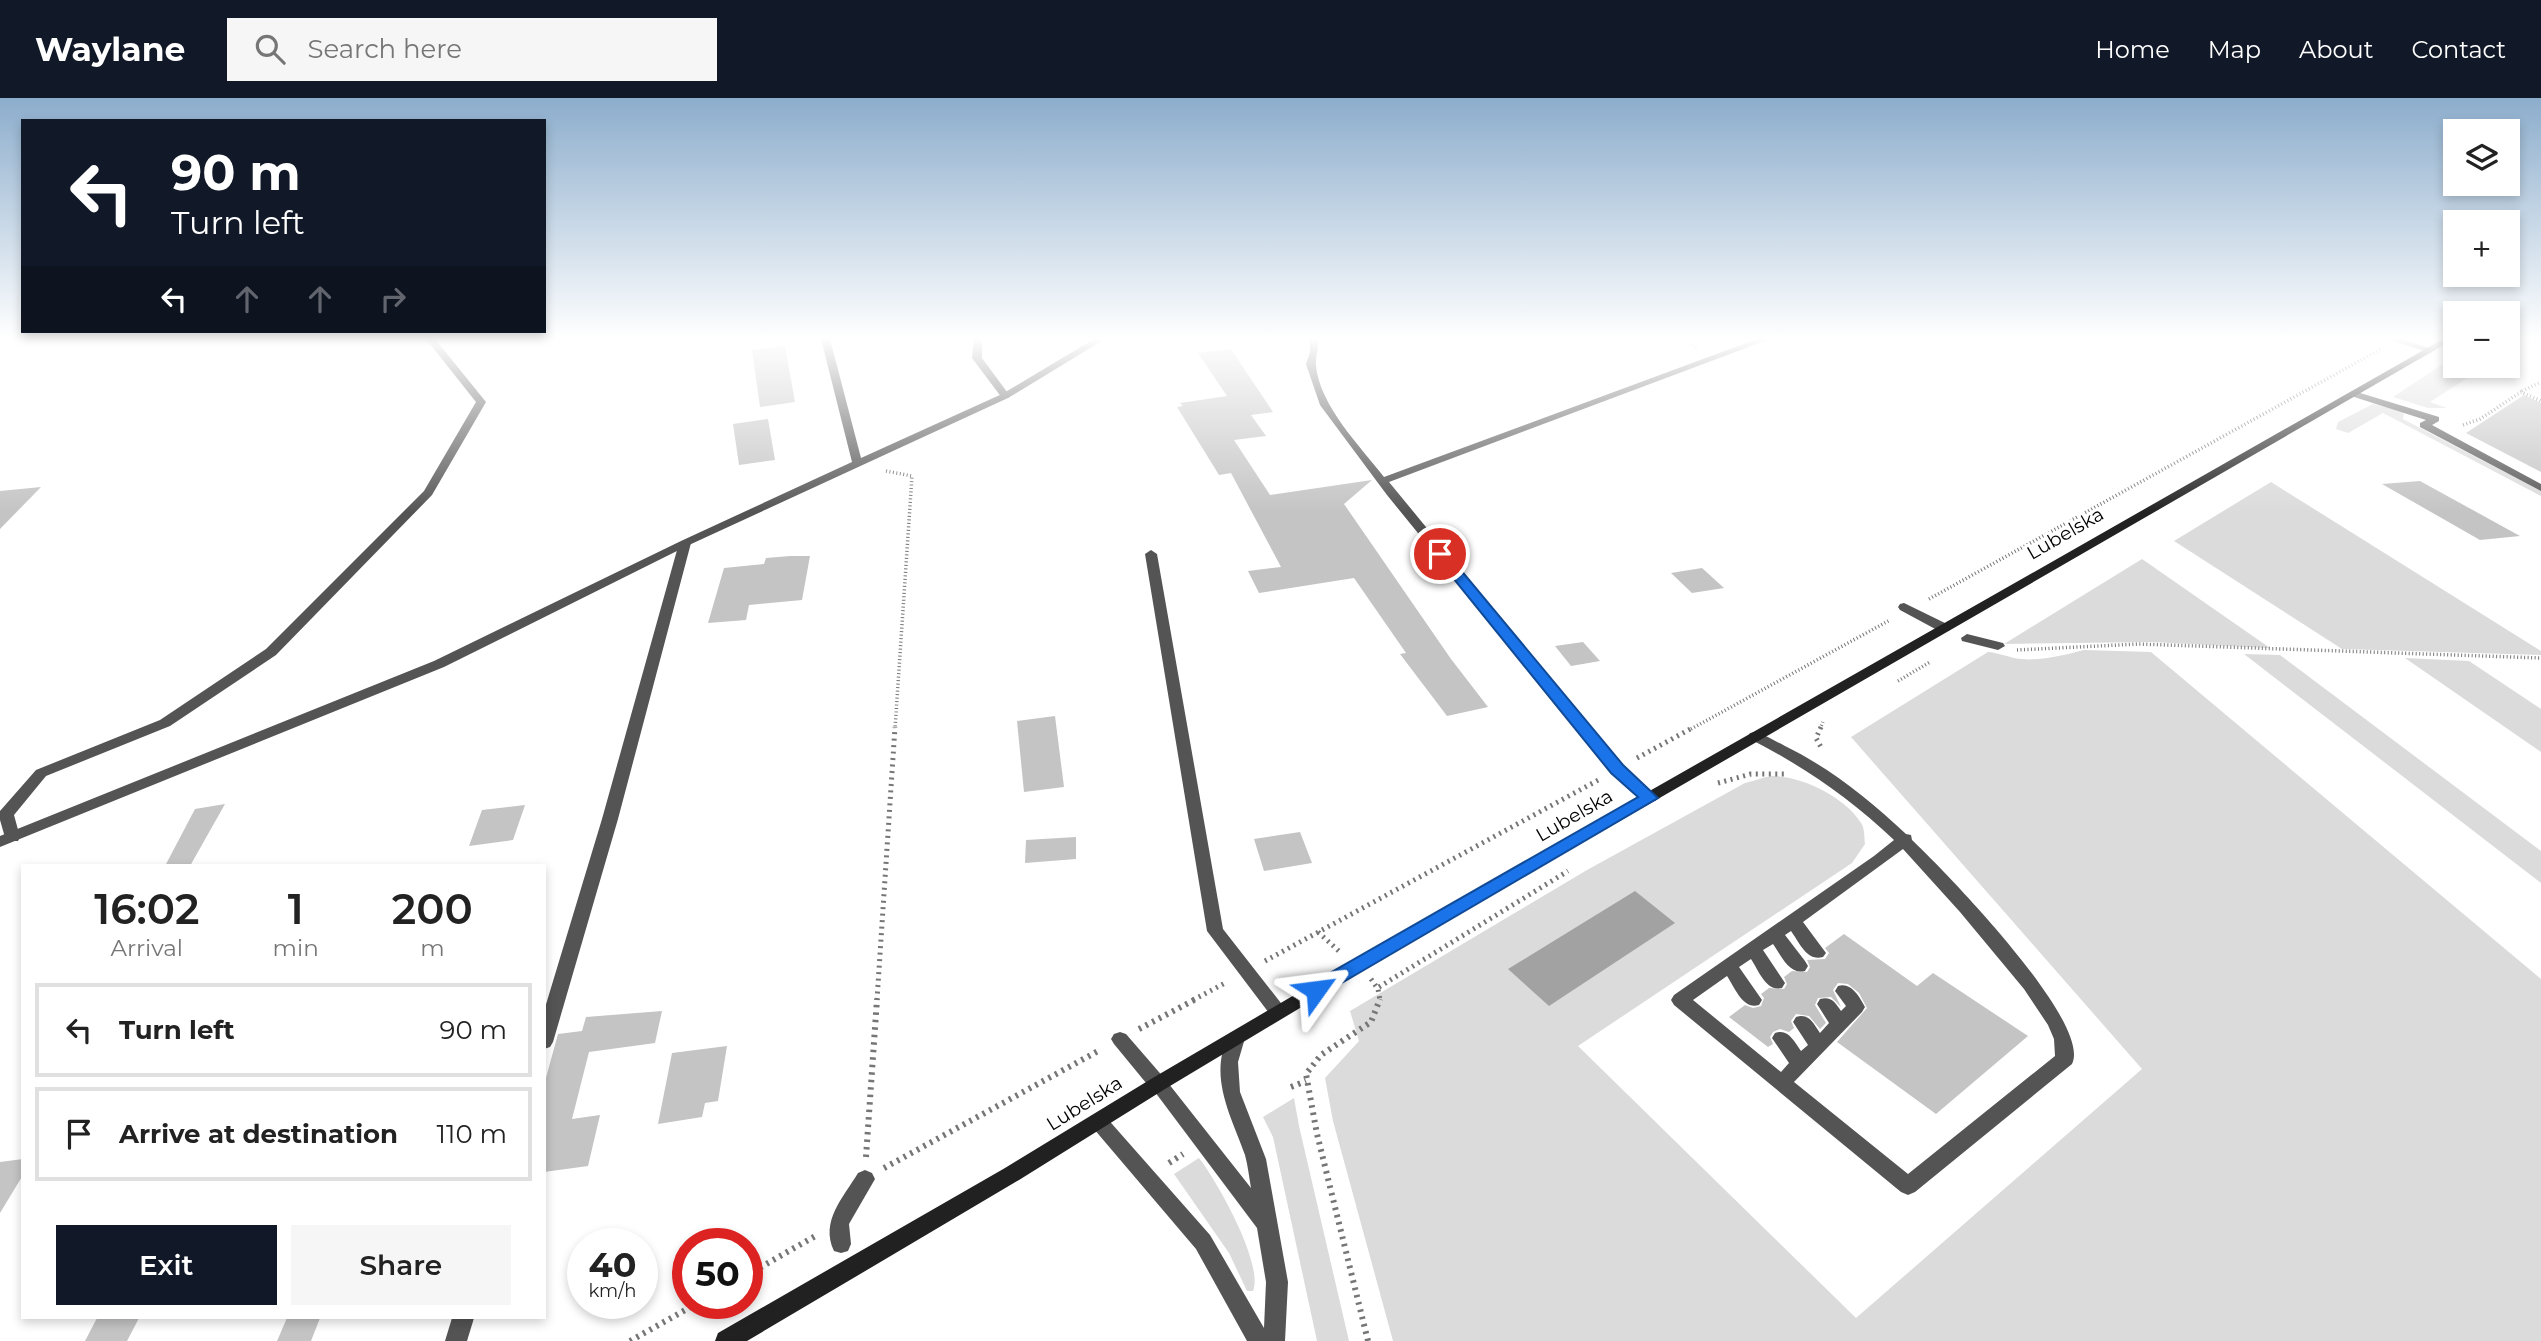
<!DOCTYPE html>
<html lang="en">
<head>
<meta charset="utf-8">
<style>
	:root { --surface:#fff; --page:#f6f6f6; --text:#222; --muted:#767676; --line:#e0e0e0; --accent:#111827 }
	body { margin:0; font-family:Montserrat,sans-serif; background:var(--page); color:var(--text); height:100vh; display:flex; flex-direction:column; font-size:26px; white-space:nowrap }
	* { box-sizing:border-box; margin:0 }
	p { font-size:23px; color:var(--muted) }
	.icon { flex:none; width:38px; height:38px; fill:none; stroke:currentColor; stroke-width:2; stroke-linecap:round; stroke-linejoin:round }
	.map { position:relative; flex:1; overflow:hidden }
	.side { position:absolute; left:21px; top:766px; width:525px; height:455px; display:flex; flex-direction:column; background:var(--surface); border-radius:0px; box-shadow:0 4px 10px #0003 }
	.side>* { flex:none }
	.hud { position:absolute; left:21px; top:21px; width:525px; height:214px; border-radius:0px; box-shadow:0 4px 10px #0003; background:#111827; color:#fff; overflow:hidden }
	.fabs { position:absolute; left:2443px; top:21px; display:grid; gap:14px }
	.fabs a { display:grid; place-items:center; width:77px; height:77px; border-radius:0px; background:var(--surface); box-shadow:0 4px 10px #0003; font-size:35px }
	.speed { position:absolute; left:567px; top:1130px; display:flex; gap:14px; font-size:35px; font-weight:700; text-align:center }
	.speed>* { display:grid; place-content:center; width:91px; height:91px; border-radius:50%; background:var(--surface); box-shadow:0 4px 10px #0003; line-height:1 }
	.speed small { font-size:18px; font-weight:400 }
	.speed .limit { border:10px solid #d22; background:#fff; color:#111 }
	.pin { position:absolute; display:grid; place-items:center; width:60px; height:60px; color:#fff; margin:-30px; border:4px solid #fff; border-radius:50%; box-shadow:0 2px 7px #0007 }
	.me { position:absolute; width:77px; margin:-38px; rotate:59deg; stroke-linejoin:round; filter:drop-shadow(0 0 5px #0008) }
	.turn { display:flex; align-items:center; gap:24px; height:147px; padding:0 35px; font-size:32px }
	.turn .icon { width:91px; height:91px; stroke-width:2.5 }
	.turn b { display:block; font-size:49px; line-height:60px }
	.lanes { display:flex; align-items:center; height:66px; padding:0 35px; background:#0003; justify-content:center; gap:35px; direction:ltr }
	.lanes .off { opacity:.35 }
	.eta { display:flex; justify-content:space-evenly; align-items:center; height:119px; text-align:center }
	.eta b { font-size:42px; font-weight:600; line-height:49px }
	.button { display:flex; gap:14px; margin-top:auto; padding:14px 35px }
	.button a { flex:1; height:80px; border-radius:0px; background:var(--accent); color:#fff; font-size:28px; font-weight:600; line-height:80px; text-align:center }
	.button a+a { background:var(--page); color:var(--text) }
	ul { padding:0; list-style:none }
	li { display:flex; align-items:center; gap:21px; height:94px; margin:0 14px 10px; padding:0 21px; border:4px solid var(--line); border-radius:0px }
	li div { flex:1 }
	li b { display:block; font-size:26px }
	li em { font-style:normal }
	header { display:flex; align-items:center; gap:42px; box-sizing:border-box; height:98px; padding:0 35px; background:var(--accent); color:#fff }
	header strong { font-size:33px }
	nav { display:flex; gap:38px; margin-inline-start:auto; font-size:24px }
	.search { width:490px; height:63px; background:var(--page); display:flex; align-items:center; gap:18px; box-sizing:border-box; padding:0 24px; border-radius:0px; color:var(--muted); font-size:26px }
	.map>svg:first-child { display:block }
</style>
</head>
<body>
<header>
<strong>Waylane</strong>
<div class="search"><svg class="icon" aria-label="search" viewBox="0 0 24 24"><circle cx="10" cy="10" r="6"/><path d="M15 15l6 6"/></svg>Search here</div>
<nav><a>Home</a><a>Map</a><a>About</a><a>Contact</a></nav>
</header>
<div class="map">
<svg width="2541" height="1243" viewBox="0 0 2541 1243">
	<rect width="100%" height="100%" fill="#fff"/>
	<!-- green -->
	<g fill="#dbdbdb">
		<polygon points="2455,258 2455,268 2486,268 2430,304 2447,310 2428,310 2393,299"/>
		<polygon points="2373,306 2397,311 2404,315 2403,321 2541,393 2541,398 2383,315 2348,335 2336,331 2338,324"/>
		<polygon points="2271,384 2541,553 2541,557 2342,551 2174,443"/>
		<polygon points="2142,461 2270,550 2151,544 2004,546"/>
		<path d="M 2084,552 L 2151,554 L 2541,881 L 2541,1243 L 1393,1243 L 1333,1023 L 1325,980 L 1359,943 L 1350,913 L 1587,772 L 1745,685 C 1754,683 1763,679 1772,678 C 1802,678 1845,699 1861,725 C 1865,731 1864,739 1865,746 L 1852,765 L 1578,948 L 1856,1220 L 2142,971 L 1851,639 L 1988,554 C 2000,555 2010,560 2021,561 C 2042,563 2064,557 2084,552 Z"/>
		<polygon points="2244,556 2280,557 2541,753 2541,785"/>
		<polygon points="2405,560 2469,563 2541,611 2541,654"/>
		<polygon points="1294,1000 1299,1028 1349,1243 1317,1243 1273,1039 1263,1019"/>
		<path d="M 1199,1060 C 1217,1083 1264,1166 1253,1193 L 1247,1193 L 1229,1155 L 1174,1076 Z"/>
	</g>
	<!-- water -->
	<polygon fill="#a2a2a2" points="1635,793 1675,825 1549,908 1508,871"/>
	<!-- building -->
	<g fill="#c4c4c4">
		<polygon points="785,248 795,304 760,309 752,252"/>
		<polygon points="1231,251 1273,314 1251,317 1266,338 1234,342 1270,397 1372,382 1344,406 1451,561 1488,609 1447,618 1400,556 1406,555 1354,480 1259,495 1248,473 1281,469 1231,375 1219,377 1177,309 1183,308 1180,305 1227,298 1198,255"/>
		<polygon points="2524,297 2541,305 2541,374 2466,335"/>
		<polygon points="768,321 775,362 739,367 733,326"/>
		<polygon points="2420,383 2520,438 2480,442 2382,386"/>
		<polygon points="41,389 0,431 0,393"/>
		<polygon points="790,458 810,458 802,502 749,507 746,522 708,525 724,470 764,466 766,460"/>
		<polygon points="1702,470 1724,490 1692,495 1671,475"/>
		<polygon points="1583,544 1600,563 1571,568 1555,548"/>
		<polygon points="1055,618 1064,689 1024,694 1017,623"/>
		<polygon points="225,706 190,768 165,768 195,711"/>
		<polygon points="525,707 513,742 469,748 482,712"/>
		<polygon points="1300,734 1312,765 1264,773 1254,741"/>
		<polygon points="1076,739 1076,761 1025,765 1026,742"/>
		<polygon points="1844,836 1917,888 1933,875 2028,938 1936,1016 1837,944 1867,910 1859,895 1848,886 1838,885 1833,892 1841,909 1831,899 1818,900 1815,907 1826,925 1820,931 1809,918 1796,916 1791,923 1794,930 1789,934 1780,931 1773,934 1770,939 1773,946 1768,949 1729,919 1745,907 1753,910 1761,908 1764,900 1761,896 1769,890 1784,891 1787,886 1784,879 1792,873 1807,874 1810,869 1807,862 1825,861 1829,855 1825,850"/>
		<polygon points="662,913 655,945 589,954 572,1021 600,1017 588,1068 544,1074 544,987 558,936 582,933 586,919"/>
		<polygon points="727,948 718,1003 705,1005 702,1019 658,1026 672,955"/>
		<polygon points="23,1061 23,1077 0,1115 0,1064"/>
		<polygon points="97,1220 139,1220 127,1243 85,1243"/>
		<polygon points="287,1220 320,1220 311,1243 277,1243"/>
	</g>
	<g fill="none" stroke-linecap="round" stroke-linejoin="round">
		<!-- path-far2 -->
		<g stroke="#767676" stroke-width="3.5" stroke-dasharray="1 2.5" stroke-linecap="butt">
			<polyline points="1684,241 1697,250"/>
			<polyline points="2522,293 2541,284"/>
			<polyline points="2463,327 2480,321 2521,294 2541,303"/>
			<polyline points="886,373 912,378 895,631"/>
			<polyline points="1929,501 2381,251"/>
			<polyline points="2017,552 2139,546 2541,560"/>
			<polyline points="1898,583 1930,564"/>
			<polyline points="1691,631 1890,522"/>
			<polyline points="1820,631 1823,624"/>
		</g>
		<!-- path-far1 -->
		<g stroke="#767676" stroke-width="5" stroke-dasharray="2 4.5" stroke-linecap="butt">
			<polyline points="1821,629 1816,640 1822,651"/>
			<polyline points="1637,660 1694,629"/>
			<polyline points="1718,685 1751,676 1784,676"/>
			<polyline points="1318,834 1341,855"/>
			<polyline points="1265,863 1602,680"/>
			<polyline points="1371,881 1378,891 1380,902"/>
			<polyline points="1379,889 1568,773"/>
			<polyline points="877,902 895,629"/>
			<polyline points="1193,902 1227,884"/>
		</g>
		<!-- path -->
		<g stroke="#767676" stroke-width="6" stroke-dasharray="2.5 5" stroke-linecap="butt">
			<polyline points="1139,931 1196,901"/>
			<polyline points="1291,989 1306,983"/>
			<polyline points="866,1059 877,901"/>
			<polyline points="1169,1065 1183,1056"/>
			<polyline points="884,1070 1100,952"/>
			<polyline points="747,1177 817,1137"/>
			<polyline points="630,1243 696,1206"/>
			<polyline points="1368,1243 1317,1036 1306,976 1321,957 1371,924 1380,901"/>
		</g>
		<!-- service -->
		<g fill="#545454" fill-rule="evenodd">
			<polygon points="426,241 435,241 486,304 432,397 276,557 170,628 46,678 14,717 20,739 18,743 6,743 0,722 0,713 36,672 160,622 266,551 424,393 476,304"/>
			<polygon points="974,241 982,241 982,260 1010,298 1008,300 1002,300 972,260"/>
			<polygon points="2351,294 2357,294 2439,319 2439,323 2432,327 2541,386 2541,393 2420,329 2420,325 2426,322 2351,298"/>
			<polygon points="685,442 691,445 618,721 553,944 550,949 544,951 544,913 602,721 679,445"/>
			<polygon points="1151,452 1157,456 1223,831 1284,909 1287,914 1284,919 1278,921 1272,919 1207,833 1145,456"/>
			<polygon points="1904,505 1949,527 1950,530 1949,533 1939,533 1900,512 1898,509 1900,506"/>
			<polygon points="1967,536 2003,545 2005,548 1998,552 1962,543 1961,540"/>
			<path d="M 1755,634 C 1766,637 1775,643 1785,648 C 1830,670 1870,702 1906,736 L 1911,737 L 1912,742 C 1944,772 2093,925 2072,966 L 1915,1094 L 1908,1097 L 1901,1094 L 1674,907 L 1671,902 L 1674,897 L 1874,758 L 1894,742 C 1851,701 1803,668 1750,641 L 1748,638 L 1750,635 ZM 1903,751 L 1960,814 L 2024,891 L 2048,927 L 2054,941 L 2055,958 L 1908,1076 L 1794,984 L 1862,914 L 1865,909 C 1859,898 1851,884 1838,888 L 1835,893 L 1846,908 L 1841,913 C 1835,904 1831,898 1820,901 L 1817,906 L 1829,925 L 1820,935 C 1813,925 1809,915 1796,919 L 1793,924 L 1808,947 L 1801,953 C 1794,943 1788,930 1775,935 L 1772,940 L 1789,965 L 1781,974 L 1693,902 L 1727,878 C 1735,890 1743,912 1759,907 L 1762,902 L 1739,869 L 1751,861 C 1759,873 1766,894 1782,890 L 1785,885 L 1763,852 L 1773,846 C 1781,857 1789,877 1805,873 L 1808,868 L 1805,863 L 1785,837 L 1791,833 C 1799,844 1807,864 1823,859 L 1826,855 L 1823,851 L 1803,824 Z"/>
			<polygon points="1120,934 1126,936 1165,981 1167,986 1165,991 1158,994 1151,991 1114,946 1111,941 1114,936"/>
			<path d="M 865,1072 L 872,1075 L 875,1081 L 849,1126 L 851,1146 L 848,1153 L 841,1155 L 834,1153 C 820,1123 843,1100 858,1075 Z"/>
			<polygon points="452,1220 474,1220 467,1243 445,1243"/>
		</g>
		<!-- minor -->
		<g fill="#545454" fill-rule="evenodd">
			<polygon points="821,241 830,241 861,360 1002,296 1094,241 1105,241 1008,300 689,447 444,569 0,749 0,738 434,563 681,443 852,364"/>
			<path d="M 1310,241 L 1318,241 C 1319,250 1315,260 1316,268 C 1320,308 1360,348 1384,379 L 1757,241 L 1770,241 L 1389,384 L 1619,664 L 1655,697 L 1658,700 L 1655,703 L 1645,703 L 1609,670 L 1387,397 L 1320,307 L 1306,266 L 1310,254 Z"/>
			<polygon points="2387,241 2401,241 2435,252 2430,255"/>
		</g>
		<!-- tertiary -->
		<path fill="#545454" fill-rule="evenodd" d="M 1236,933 L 1242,935 L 1245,940 L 1238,964 L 1240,994 L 1266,1061 L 1288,1184 L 1285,1243 L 1247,1243 L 1196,1151 L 1088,1024 L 1091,1018 L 1098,1016 L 1105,1018 L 1210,1137 L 1264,1230 L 1266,1184 L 1257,1130 L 1149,986 L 1151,981 L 1158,978 L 1165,981 L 1251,1090 C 1249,1079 1248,1068 1245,1057 C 1231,1017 1207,977 1230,935 Z"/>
		<!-- secondary -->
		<polygon fill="#212121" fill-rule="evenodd" points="2443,241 2454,241 1400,850 1165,991 1019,1082 747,1243 715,1243 718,1235 1005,1070 1151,981 1388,842"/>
	</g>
	<!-- sky -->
	<linearGradient id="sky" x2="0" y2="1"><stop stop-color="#8cadcc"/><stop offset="0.58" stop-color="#fff"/><stop offset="1" stop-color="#fff" stop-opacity="0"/></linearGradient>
	<rect width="2541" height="415" fill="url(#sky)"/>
	<!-- route -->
	<polygon fill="#1a73e8" stroke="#114b97" stroke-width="2" points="1436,453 1445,453 1623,667 1658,700 1316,900 1309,898 1306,892 1309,887 1638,699 1611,675 1436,459"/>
	<g text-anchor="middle" stroke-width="6" stroke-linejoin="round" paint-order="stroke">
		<!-- street labels -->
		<g font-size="19" fill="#000" stroke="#fff">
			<text transform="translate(2065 435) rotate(-30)" y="7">Lubelska</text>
			<text transform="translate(1574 717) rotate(-30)" y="7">Lubelska</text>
			<text transform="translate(1084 1005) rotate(-32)" y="7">Lubelska</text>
		</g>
	</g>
</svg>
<div class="fabs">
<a><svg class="icon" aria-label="layers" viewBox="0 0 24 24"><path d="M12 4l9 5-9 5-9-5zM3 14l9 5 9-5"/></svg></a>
<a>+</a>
<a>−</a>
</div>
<div class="speed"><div>40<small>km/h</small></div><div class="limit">50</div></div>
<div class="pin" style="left:1440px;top:456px;background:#d93025"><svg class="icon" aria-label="arrive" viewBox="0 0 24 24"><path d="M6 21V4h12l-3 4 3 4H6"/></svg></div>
<svg class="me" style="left:1316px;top:892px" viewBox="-20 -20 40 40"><path d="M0-17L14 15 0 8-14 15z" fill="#1a73e8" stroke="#fff" stroke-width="4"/></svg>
<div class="hud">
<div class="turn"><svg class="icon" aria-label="left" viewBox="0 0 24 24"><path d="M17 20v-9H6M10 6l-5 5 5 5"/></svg><div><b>90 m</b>Turn left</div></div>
<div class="lanes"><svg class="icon" aria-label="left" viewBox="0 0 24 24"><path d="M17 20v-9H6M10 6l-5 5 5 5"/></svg><svg class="icon off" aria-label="ahead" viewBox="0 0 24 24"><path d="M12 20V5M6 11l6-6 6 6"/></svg><svg class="icon off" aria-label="ahead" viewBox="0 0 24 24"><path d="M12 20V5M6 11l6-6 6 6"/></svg><svg class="icon off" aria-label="right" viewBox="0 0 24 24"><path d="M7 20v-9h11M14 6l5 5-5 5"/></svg></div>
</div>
<section class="side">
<div class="eta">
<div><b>16:02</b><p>Arrival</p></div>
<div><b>1</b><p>min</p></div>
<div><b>200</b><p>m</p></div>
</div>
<ul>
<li><svg class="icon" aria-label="left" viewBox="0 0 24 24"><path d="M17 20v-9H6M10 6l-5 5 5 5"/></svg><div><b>Turn left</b></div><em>90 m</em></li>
<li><svg class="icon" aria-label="arrive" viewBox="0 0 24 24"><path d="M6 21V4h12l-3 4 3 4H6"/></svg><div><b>Arrive at destination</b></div><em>110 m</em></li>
</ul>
<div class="button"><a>Exit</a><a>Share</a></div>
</section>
</div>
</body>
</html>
